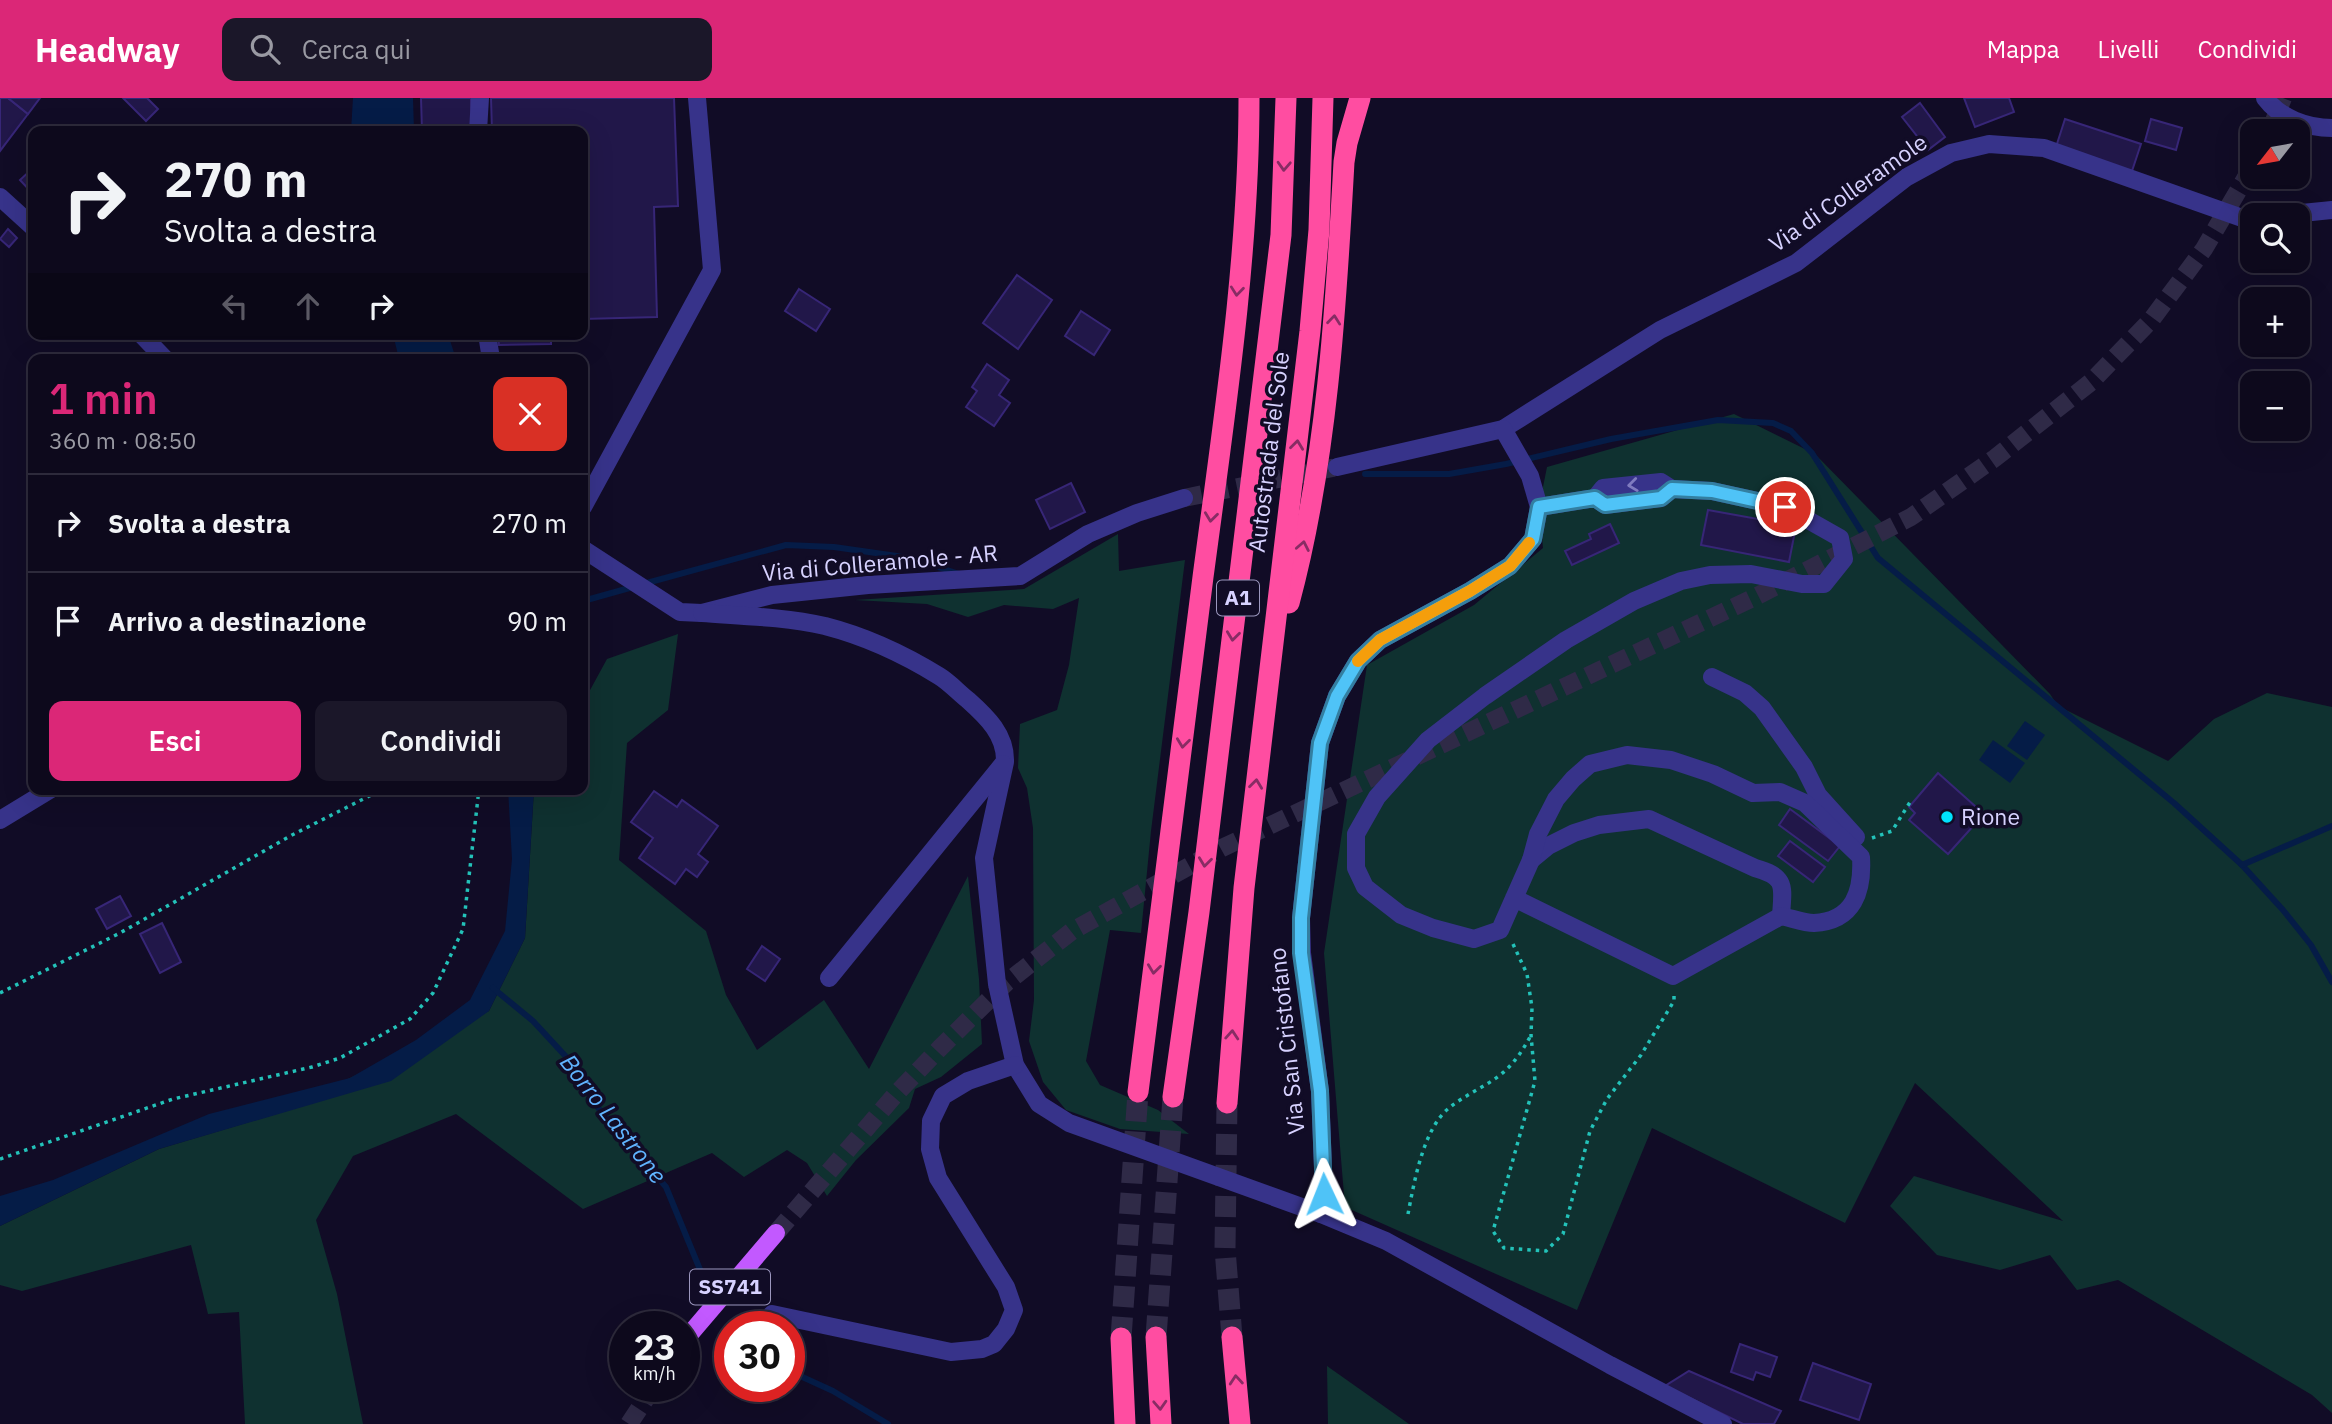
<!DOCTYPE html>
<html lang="it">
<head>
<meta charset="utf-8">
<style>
	:root { --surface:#0d091c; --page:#1b1729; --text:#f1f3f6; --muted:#9a9aa3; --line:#2d2a3b; --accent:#db2777 }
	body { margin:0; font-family:"IBM Plex Sans",sans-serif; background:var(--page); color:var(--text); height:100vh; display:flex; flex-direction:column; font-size:26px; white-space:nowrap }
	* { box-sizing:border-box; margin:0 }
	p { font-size:23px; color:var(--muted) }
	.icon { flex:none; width:38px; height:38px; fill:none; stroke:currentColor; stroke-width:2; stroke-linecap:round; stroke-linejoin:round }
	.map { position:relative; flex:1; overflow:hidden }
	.sheet { position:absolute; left:28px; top:256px; width:560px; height:441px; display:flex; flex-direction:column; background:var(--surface); border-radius:14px; box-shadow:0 7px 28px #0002,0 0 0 2px var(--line) }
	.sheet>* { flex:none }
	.banner { position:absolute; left:28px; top:28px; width:560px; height:214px; border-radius:14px; box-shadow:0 7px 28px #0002,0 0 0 2px var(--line); background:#0d091c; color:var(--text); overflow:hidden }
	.needle { width:46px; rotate:239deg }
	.buttons { position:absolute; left:2240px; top:21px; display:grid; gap:14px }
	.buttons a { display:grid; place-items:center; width:70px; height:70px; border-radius:14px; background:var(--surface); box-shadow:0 7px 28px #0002,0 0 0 2px var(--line); font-size:35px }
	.speed { position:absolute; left:609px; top:1213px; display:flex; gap:14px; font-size:35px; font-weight:700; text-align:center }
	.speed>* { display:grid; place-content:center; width:91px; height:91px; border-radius:50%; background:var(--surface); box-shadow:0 7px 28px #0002,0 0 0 2px var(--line); line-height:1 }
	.speed small { font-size:18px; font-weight:400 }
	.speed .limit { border:10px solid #d22; background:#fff; color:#111 }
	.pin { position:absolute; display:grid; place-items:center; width:60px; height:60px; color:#fff; margin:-30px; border:4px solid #fff; border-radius:50%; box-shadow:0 2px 7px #0007 }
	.me { position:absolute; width:77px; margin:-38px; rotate:358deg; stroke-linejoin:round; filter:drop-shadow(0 0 5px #0008) }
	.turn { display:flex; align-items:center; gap:24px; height:147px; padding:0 21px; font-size:32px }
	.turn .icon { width:91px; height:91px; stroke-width:2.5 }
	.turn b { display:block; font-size:49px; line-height:60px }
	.lanes { display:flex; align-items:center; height:66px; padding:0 21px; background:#0003; justify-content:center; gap:35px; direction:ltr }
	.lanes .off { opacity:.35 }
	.round { display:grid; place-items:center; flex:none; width:74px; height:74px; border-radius:14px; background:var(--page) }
	.summary { display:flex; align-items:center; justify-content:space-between; height:119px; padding:0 21px }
	h1 { font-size:42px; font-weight:600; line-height:52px; color:var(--accent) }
	.cta { display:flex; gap:14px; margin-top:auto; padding:14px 21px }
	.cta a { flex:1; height:80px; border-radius:14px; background:var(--accent); color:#fff; font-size:28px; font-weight:600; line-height:80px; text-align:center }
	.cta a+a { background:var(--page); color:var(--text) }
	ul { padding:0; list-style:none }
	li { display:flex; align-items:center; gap:21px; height:98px; padding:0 21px; border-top:2px solid var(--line) }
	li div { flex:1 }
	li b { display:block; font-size:26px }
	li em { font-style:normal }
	header { display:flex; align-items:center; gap:42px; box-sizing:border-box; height:98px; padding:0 35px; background:var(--accent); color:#fff }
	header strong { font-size:33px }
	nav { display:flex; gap:38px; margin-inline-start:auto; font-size:24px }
	.search { width:490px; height:63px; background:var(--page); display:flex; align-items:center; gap:18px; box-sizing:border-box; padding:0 24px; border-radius:14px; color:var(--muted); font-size:26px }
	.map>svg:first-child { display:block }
</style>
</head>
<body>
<header>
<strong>Headway</strong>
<div class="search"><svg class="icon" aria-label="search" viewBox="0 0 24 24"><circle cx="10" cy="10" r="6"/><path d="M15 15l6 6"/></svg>Cerca qui</div>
<nav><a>Mappa</a><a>Livelli</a><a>Condividi</a></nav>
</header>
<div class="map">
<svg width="2332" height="1326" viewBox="0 0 2332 1326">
	<rect width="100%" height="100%" fill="#110c26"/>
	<!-- green -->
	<g fill="#0f3130">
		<polygon points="1734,316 1815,356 2050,596 2058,608 2168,663 2214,621 2267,595 2332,609 2332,1315 2312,1297 2118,1182 2077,1192 2050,1157 2000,1172 1937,1157 1890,1108 1914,1078 2063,1123 1915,985 1845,1125 1652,1030 1577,1212 1345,1109 1324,855 1367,567 1474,507 1543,450 1539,409 1547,369"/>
		<polygon points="1118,436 1119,473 1185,462 1151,733 1141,835 1110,832 1086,963 1100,987 1158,1012 1189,1036 1120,1031 1066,1012 1043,984 1029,943 1034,902 1033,730 1027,690 1018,670 1020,626 1057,612 1069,567 1079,500 1053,511 1004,507 968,519 927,506 855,502 1024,491"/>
		<polygon points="678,536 668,612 627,645 619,762 706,833 726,897 757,952 824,902 869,971 968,778 979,881 982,946 941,979 915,991 909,1010 856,1062 827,1098 807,1065 787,1052 744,1079 712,1055 583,1111 456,1016 353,1058 316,1122 337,1196 363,1326 245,1326 239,1214 208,1216 191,1147 22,1193 0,1187 0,1128 159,1051 273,1017 489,913 525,840 534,691 583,691 583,605 607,561"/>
		<polygon points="1327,1268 1409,1326 1328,1326"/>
	</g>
	<!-- water -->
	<g fill="#051c47">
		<polygon points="353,0 413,0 414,33 351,33"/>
		<polygon points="393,236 448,236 456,261 399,261"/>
		<polygon points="2025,623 2045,637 2027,662 2007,648"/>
		<polygon points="1993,642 2025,665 2010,685 1979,662"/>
		<polygon points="508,691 534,691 525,840 489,913 391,983 159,1051 0,1128 0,1098 53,1082 209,1016 350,980 416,942 470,902 505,833 512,761"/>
	</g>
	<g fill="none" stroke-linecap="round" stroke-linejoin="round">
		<!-- stream -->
		<g stroke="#051c47" stroke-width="6">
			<polyline points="1365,376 1449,376 1506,366 1611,341 1718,322 1773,325 1791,333 1812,355 1878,460 2174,705 2242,767 2283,812 2311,847 2332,884"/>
			<polyline points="643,486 786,447 834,449 911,460 959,476"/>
			<polyline points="583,503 633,489"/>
			<polyline points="2242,767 2332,728"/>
			<polyline points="493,890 533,923 570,963 599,1011 666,1089 701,1174"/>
			<polyline points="798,1277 833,1293 888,1326"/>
		</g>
	</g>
	<!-- building -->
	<g fill="#211749" stroke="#372677" stroke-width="2">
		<polygon points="0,0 8,0 28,16 0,53"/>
		<polygon points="8,0 40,0 28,16"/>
		<polygon points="123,0 147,0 158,11 146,23"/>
		<polygon points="421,0 471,0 472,33 422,33"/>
		<polygon points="491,0 674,0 678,108 654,109 657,219 583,221 583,33 492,33"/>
		<polygon points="1964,0 2009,0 2014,14 1975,29"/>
		<polygon points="1920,5 1945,39 1928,52 1902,19"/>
		<polygon points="2065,21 2141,46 2131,76 2055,52"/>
		<polygon points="2151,21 2182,30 2176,52 2145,43"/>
		<polygon points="33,70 33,96 20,82"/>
		<polygon points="8,131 17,140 9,149 0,141"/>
		<polygon points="1017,177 1052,202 1018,251 983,225"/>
		<polygon points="799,191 830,211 816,233 785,213"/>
		<polygon points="1081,213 1110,232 1094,257 1065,238"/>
		<polygon points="498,236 551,236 551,246 499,247"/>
		<polygon points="987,266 1009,282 999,297 1010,305 994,328 966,309 977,293 972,289"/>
		<polygon points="1071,385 1085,414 1050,431 1036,402"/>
		<polygon points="1708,412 1796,428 1789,464 1701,447"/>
		<polygon points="1610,426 1619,445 1572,467 1565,453 1591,441 1589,436"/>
		<polygon points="1938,675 1984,716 1948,756 1909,722 1915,715 1909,709"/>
		<polygon points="654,693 677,709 682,702 718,728 698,756 708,764 697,779 686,771 675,786 639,760 653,740 631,724"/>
		<polygon points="1790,711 1840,748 1828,763 1779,727"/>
		<polygon points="1790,743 1825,769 1813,784 1778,758"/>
		<polygon points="120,798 131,818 107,831 96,811"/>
		<polygon points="162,825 181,864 160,875 140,836"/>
		<polygon points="762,848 780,861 765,883 747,871"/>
		<polygon points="1740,1246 1777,1259 1770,1279 1756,1274 1753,1282 1731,1274"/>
		<polygon points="1813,1265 1871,1286 1859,1322 1800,1302"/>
		<polygon points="1689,1273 1781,1313 1774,1326 1743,1326 1665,1288"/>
	</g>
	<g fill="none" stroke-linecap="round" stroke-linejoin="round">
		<!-- minor-tunnel -->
		<polyline stroke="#2f2a47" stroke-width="18" stroke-dasharray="18 9" stroke-linecap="butt" points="1184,400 1337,369"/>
		<!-- major-tunnel -->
		<g stroke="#2f2a47" stroke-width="18" stroke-dasharray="18 9" stroke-linecap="butt">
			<polyline points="2270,33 2283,0"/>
			<polyline points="776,1135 895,997 940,950 1006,885 1072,833 1222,750 1753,500 1911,419 1995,360 2091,284 2152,221 2204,151 2252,69"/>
			<polyline points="629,1326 654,1288"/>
		</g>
		<!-- highway-tunnel -->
		<g stroke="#2f2a47" stroke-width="21" stroke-dasharray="21 10" stroke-linecap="butt">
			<polyline points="1227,1005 1225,1151 1232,1239"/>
			<polyline points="1156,1239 1173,999"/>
			<polyline points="1121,1240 1138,994"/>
		</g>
		<!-- path -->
		<g stroke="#23c2b9" stroke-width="3.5" stroke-dasharray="3.5 5" stroke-linecap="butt">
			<polyline points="1872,740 1892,733 1912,701"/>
			<polyline points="1513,846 1527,876 1532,910 1531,937 1535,983 1493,1133 1504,1150 1546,1153 1563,1136 1590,1033 1607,1001 1641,957 1674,903 1674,894"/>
			<polyline points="0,895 120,835 292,737 383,691"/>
			<polyline points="0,1061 173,1001 312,969 340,960 410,921 433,895 463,831 479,691"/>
			<path d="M 1408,1116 C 1414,1085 1423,1031 1449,1010 C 1467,995 1491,987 1508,970 C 1517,961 1524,950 1530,939"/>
		</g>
		<!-- minor -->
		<g stroke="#37338a" stroke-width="18">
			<path d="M 2265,0 C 2280,20 2307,30 2332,30"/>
			<polyline points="478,33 480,0"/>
			<polyline points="0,99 33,129"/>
			<polyline points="2282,117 2332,112"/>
			<polyline points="141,236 165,261"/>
			<polyline points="487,236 491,261"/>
			<polyline points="1337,369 1503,331 1660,232 1796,165 1907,79 1951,55 1989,46 2044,50 2245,121 2252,120"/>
			<polyline points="1595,400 1605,407 1661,400 1672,391"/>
			<polyline points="583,409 712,172 697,0"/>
			<polyline points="583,451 680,514 702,515 772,497 868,487 1020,478 1088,436 1137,415 1184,400"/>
			<path d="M 702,515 C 743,518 785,519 825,528 C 864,538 905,557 939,578 C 949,584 958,594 968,602 C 987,619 1006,637 1005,664 L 984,760 L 997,886 L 1015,967 L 1039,1006 L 1069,1025 L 1321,1116 L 1386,1143 L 1610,1267 L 1723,1326"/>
			<polyline points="1712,579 1745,595 1762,610 1804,669 1818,697 1856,739"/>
			<polyline points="0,722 51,691"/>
			<path d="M 1531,762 L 1548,748 L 1574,735 L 1599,727 L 1649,721 L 1755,770 C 1787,779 1783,788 1781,818"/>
			<path d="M 1514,800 L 1673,878 L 1781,818 C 1791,820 1804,825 1814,825 C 1854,823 1863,793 1861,759 L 1805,705 L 1780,694 L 1753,695 L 1713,676 L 1671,662 L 1627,657 L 1590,666 L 1573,681 L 1556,701 L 1538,736 L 1531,762 L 1500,832 L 1474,841 L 1433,830 L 1401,817 L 1365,789 L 1356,770 L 1356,736 L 1377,699 L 1428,642 L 1485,598 L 1566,542 L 1634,503 L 1681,483 L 1710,477 L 1751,476 L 1802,486 L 1824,486 L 1844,461 L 1840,440 L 1785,409 L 1712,393 L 1672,391 L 1661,384 L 1603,390 L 1595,400 L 1539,409"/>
			<polyline points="829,880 1003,666"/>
			<polyline points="1321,1116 1324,1096 1320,993 1302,855 1301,820 1320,645 1337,598 1358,563 1380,542 1470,493 1510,468 1533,441 1539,409 1530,378 1503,331"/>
			<polyline points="772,1216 951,1254 982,1251 994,1246 1006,1231 1014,1212 1006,1189 938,1080 930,1051 931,1023 943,998 968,983 1015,967"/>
		</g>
		<!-- major -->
		<polyline stroke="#c259ff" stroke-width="18" points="684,1243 776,1135"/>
		<!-- highway -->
		<g stroke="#ff4da1" stroke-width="21">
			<path d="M 1289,505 C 1327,364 1336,210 1344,64 L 1347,45 L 1360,0"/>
			<path d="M 1138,994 C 1161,823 1181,651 1203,479 C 1224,321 1249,160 1249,0"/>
			<polyline points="1173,999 1199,814 1281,137 1286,0"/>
			<polyline points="1227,1005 1244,790 1310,233 1319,132 1323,0"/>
			<polyline points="1156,1239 1161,1326"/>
			<polyline points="1232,1239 1240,1326"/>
			<polyline points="1121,1240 1125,1326"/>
		</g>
	</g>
	<!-- one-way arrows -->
	<defs><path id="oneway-chevron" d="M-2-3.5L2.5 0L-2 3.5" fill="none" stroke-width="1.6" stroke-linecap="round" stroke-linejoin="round" transform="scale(1.75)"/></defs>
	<g stroke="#882c64">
		<use href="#oneway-chevron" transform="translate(1284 68) rotate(93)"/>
		<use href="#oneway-chevron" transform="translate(1237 193) rotate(96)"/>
		<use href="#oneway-chevron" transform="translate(1334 222) rotate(-84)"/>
		<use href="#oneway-chevron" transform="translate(1297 347) rotate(-83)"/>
		<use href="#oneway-chevron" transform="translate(1211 419) rotate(97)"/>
		<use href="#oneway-chevron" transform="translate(1303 448) rotate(-79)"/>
		<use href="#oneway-chevron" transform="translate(1233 538) rotate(97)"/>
		<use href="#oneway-chevron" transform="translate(1183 645) rotate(97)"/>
		<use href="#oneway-chevron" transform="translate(1256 686) rotate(-83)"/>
		<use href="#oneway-chevron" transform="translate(1205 764) rotate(97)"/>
		<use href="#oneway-chevron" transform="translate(1154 871) rotate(97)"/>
		<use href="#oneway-chevron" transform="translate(1232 937) rotate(-86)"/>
		<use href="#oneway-chevron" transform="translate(1236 1282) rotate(-95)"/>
		<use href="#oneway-chevron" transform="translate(1160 1307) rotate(87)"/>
	</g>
	<use stroke="#7f7bbf" href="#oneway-chevron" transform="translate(1633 387) rotate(173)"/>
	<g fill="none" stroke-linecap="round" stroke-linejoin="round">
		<!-- route casing -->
		<g stroke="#337fa1" stroke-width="18">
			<polyline id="route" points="1324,1096 1320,993 1301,855 1301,820 1320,645 1337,598 1358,563 1380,542 1470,493 1510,468 1533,441 1539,409 1595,400 1605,407 1661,400 1672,391 1712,393 1785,409"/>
		</g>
		<!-- route -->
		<use href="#route" stroke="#4fc3f7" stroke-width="12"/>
		<!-- slow -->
		<polyline stroke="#f59e0b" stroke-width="12" points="1358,563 1380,542 1470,493 1510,468 1529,445"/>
	</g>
	<!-- markers -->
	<circle fill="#00e2fd" stroke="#110c26" stroke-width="2.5" cx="1947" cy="719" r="7"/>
	<g text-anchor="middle" stroke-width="7" stroke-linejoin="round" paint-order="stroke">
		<!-- shield labels -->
		<g fill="#110c26" stroke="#9c97be" stroke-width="2">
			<rect x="1217" y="482.5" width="42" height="35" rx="5"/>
			<rect x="690" y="1171.5" width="80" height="35" rx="5"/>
		</g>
		<g font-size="21" font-weight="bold" fill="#d7d2ff">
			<text x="1238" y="507">A1</text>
			<text x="730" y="1196">SS741</text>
		</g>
		<!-- street labels -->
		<g font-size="23" fill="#d7d2ff" stroke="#110c26">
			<text transform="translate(1848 95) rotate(-35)" y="8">Via di Colleramole</text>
			<text transform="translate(1269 354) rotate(-83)" y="8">Autostrada del Sole</text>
			<text transform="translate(880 465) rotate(-5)" y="8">Via di Colleramole - AR</text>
			<text transform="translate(1287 943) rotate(-96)" y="8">Via San Cristofano</text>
		</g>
		<!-- poi labels -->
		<g font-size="23" fill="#d7d2ff" stroke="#110c26" text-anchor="start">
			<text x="1961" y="727">Rione</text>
		</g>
		<!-- water labels -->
		<g font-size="24" font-style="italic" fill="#60b4ff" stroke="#110c26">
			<text transform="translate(613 1021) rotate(52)" y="8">Borro Lastrone</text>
		</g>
	</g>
</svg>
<div class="buttons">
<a><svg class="needle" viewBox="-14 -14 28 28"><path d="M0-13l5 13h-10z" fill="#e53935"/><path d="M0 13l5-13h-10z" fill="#9a9aa3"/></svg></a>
<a><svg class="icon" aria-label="search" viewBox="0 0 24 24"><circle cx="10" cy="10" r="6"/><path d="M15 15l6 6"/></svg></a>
<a>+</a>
<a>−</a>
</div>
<div class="speed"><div>23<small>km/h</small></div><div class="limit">30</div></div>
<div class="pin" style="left:1785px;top:409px;background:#d93025"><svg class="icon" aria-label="arrive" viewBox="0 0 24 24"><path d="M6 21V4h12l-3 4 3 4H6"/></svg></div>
<svg class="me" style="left:1324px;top:1096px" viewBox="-20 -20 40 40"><path d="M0-17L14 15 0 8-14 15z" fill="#4fc3f7" stroke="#fff" stroke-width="4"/></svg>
<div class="banner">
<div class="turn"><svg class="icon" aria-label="right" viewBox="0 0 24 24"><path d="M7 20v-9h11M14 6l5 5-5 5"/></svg><div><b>270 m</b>Svolta a destra</div></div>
<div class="lanes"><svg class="icon off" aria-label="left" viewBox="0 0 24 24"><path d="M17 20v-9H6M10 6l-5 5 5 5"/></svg><svg class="icon off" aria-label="ahead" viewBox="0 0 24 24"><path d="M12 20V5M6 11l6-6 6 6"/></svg><svg class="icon" aria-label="right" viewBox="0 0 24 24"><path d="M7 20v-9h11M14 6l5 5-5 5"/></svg></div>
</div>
<section class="sheet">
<div class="summary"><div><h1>1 min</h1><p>360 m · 08:50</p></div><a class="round" style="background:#d93025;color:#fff"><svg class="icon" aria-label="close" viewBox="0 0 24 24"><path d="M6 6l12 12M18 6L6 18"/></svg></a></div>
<ul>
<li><svg class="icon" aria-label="right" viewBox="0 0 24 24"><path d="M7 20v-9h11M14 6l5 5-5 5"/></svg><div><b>Svolta a destra</b></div><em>270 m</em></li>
<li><svg class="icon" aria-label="arrive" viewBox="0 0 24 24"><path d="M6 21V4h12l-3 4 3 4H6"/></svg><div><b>Arrivo a destinazione</b></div><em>90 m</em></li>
</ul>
<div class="cta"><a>Esci</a><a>Condividi</a></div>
</section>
</div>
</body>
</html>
